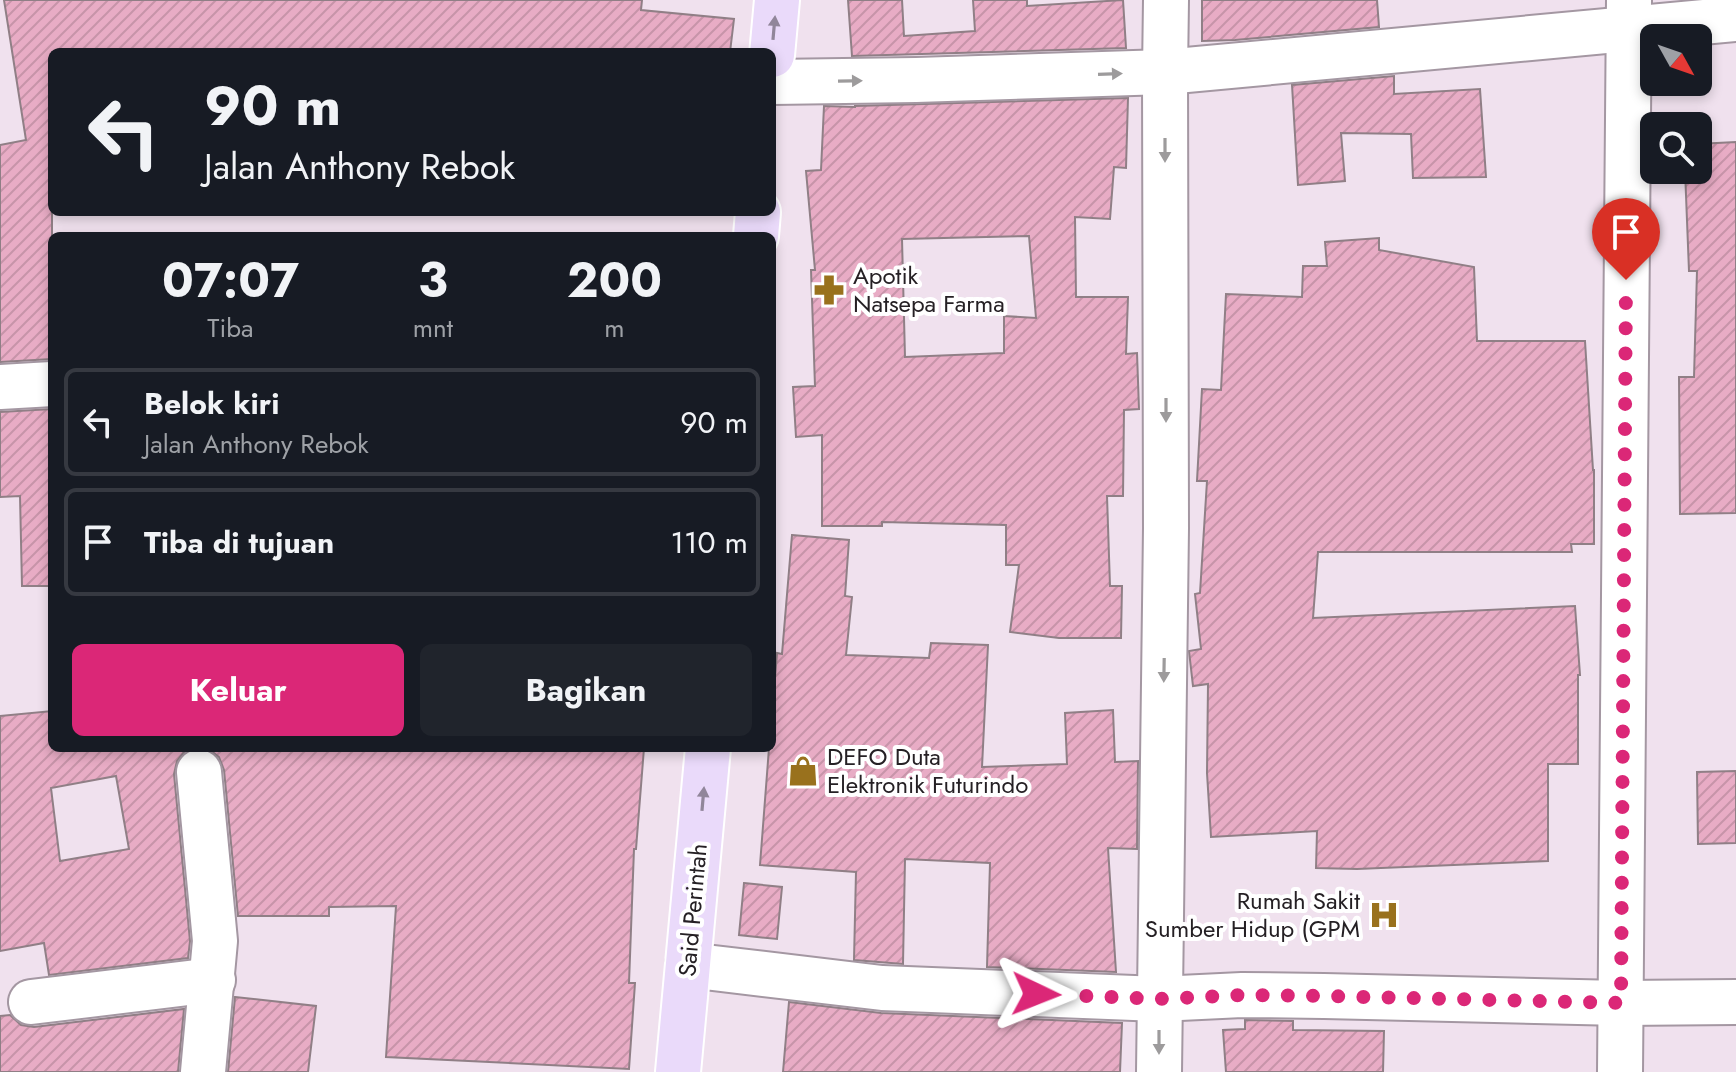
<!DOCTYPE html>
<html lang="id">
<head>
<meta charset="utf-8">
<style>
	:root { --surface:#171b24; --page:#20242c; --text:#f1f3f6; --muted:#9ea1a6; --line:#363941; --accent:#db2777 }
	body { margin:0; font-family:Jost,sans-serif; background:var(--page); color:var(--text); height:100vh; display:flex; flex-direction:column; font-size:30px; white-space:nowrap }
	* { box-sizing:border-box; margin:0 }
	p { font-size:26px; color:var(--muted) }
	.icon { flex:none; width:44px; height:44px; fill:none; stroke:currentColor; stroke-width:2; stroke-linecap:round; stroke-linejoin:round }
	.map { position:relative; flex:1; overflow:hidden }
	.details { position:absolute; left:48px; top:232px; width:728px; height:520px; display:flex; flex-direction:column; background:var(--surface); border-radius:12px; box-shadow:0 4px 12px #0003 }
	.details>* { flex:none }
	.hud { position:absolute; left:48px; top:48px; width:728px; height:168px; border-radius:12px; box-shadow:0 4px 12px #0003; background:#171b24; color:var(--text); overflow:hidden }
	.needle { width:52px; rotate:130deg }
	.controls { position:absolute; left:1640px; top:24px; display:grid; gap:16px }
	.controls a { display:grid; place-items:center; width:72px; height:72px; border-radius:12px; background:var(--surface); box-shadow:0 4px 12px #0003; font-size:40px }
	.pin { position:absolute; display:grid; place-items:center; width:68px; height:68px; color:#fff; margin:-82px -34px; border-radius:50% 50% 50% 0; rotate:-45deg; box-shadow:0 0 8px #0007 }
	.pin .icon { rotate:45deg }
	.me { position:absolute; width:88px; margin:-44px; rotate:92deg; stroke-linejoin:round; filter:drop-shadow(0 0 6px #0008) }
	.turn { display:flex; align-items:center; gap:28px; height:168px; padding:0 24px; font-size:36px }
	.turn .icon { width:104px; height:104px; stroke-width:2.5 }
	.turn b { display:block; font-size:56px; line-height:68px }
	.eta { display:flex; justify-content:space-evenly; align-items:center; height:136px; text-align:center }
	.eta b { font-size:48px; font-weight:700; line-height:56px }
	.button { display:flex; gap:16px; margin-top:auto; padding:16px 24px }
	.button a { flex:1; height:92px; border-radius:12px; background:var(--accent); color:#fff; font-size:32px; font-weight:700; line-height:92px; text-align:center }
	.button a+a { background:var(--page); color:var(--text) }
	ul { padding:0; list-style:none }
	li { display:flex; align-items:center; gap:24px; height:108px; margin:0 16px 12px; padding:0 8px; border:4px solid var(--line); border-radius:12px }
	li div { flex:1 }
	li b { display:block; font-size:30px }
	li em { font-style:normal }
	.map>svg:first-child { display:block }
</style>
</head>
<body>
<div class="map">
<svg width="1736" height="1072" viewBox="0 0 1736 1072">
	<defs>
		<pattern id="building-hatch" width="6" height="6" patternUnits="userSpaceOnUse" patternTransform="scale(2)"><rect width="6" height="6" fill="#e8acc5"/><path d="M-1 1l2-2M0 6l6-6M5 7l2-2" fill="none" stroke="#c794a9"/></pattern>
	</defs>
	<rect width="100%" height="100%" fill="#f0e1ee"/>
	<!-- building -->
	<g fill="url(#building-hatch)" stroke="#907f86" stroke-width="2" fill-rule="evenodd">
		<polygon points="4,0 642,0 641,10 734,19 730,52 52,52 52,359 0,362 0,145 26,140"/>
		<polygon points="848,0 902,0 904,36 975,31 973,0 1027,0 1027,6 1123,0 1126,48 852,56"/>
		<polygon points="1202,0 1377,0 1379,27 1235,40 1202,41"/>
		<polygon points="1394,76 1394,94 1480,89 1486,177 1413,178 1411,134 1341,133 1345,181 1298,185 1292,85"/>
		<path d="M 1128,98 L 1126,168 L 1114,167 L 1110,219 L 1075,217 L 1076,297 L 1128,297 L 1126,354 L 1137,353 L 1139,409 L 1124,410 L 1123,496 L 1107,496 L 1110,586 L 1122,586 L 1121,638 L 1059,638 L 1010,632 L 1019,565 L 1006,565 L 1006,525 L 882,522 L 882,526 L 822,526 L 822,435 L 796,437 L 793,387 L 815,386 L 811,270 L 815,270 L 806,171 L 821,170 L 824,106 L 855,107 L 855,106 ZM 1029,236 L 1036,318 L 1004,316 L 1004,353 L 905,357 L 902,239 Z"/>
		<polygon points="1736,142 1736,513 1680,514 1679,377 1694,377 1697,271 1689,271 1685,170 1698,170 1698,144"/>
		<polygon points="1379,238 1379,250 1474,267 1477,341 1585,341 1593,470 1594,470 1594,544 1571,544 1572,552 1318,552 1313,618 1575,606 1580,675 1578,675 1578,764 1548,764 1548,861 1357,869 1316,868 1317,831 1211,837 1207,773 1208,684 1193,686 1189,651 1201,649 1195,594 1200,593 1207,481 1197,481 1202,389 1221,390 1226,294 1302,297 1303,266 1327,266 1325,242"/>
		<polygon points="52,409 52,586 22,586 20,496 0,497 0,412"/>
		<polygon points="792,535 849,540 845,596 852,597 846,655 929,658 931,643 988,645 982,767 1067,764 1065,713 1113,710 1115,762 1138,761 1137,849 1108,848 1116,972 987,967 990,863 905,859 903,964 854,960 856,872 760,865 769,748 772,748 772,715 777,653 782,654"/>
		<path d="M 52,711 L 52,748 L 194,748 L 184,752 L 177,761 L 174,774 L 190,941 L 188,958 L 49,975 L 44,943 L 0,951 L 0,716 ZM 116,776 L 129,849 L 60,861 L 51,788 Z"/>
		<polygon points="203,748 644,748 636,849 634,849 629,983 635,983 629,1069 386,1057 396,906 329,907 329,916 238,916 224,770 219,757 210,750"/>
		<polygon points="1736,771 1736,843 1698,844 1697,772"/>
		<polygon points="744,883 782,887 777,939 739,935"/>
		<polygon points="235,997 316,1006 308,1072 228,1072"/>
		<polygon points="789,1002 881,1013 1122,1023 1120,1072 783,1072"/>
		<polygon points="184,1009 178,1072 0,1072 0,1016 10,1015 21,1025 34,1027"/>
		<polygon points="1245,1020 1293,1021 1293,1030 1384,1031 1383,1072 1226,1072 1223,1030 1245,1029"/>
	</g>
	<g fill="none" stroke-linecap="round" stroke-linejoin="round">
		<!-- minor casing -->
		<g stroke="#a497a2" stroke-width="48">
			<g id="minor">
				<polyline points="772,82 916,80 1165,72 1736,19"/>
				<polyline points="0,387 52,384"/>
				<polyline points="199,772 215,941 203,1072"/>
				<polyline points="688,965 882,988 1159,999 1242,995 1324,996 1621,1003 1736,1002"/>
				<polyline points="31,1002 213,980"/>
				<polyline points="1159,1072 1166,528 1165,72 1166,0"/>
				<polyline points="1620,1072 1629,0"/>
			</g>
		</g>
		<!-- major casing -->
		<g stroke="#fff" stroke-width="48">
			<g id="major">
				<polyline points="772,55 777,0"/>
				<polyline points="756,236 758,212"/>
				<polyline points="678,1072 708,748"/>
			</g>
		</g>
		<!-- minor -->
		<use href="#minor" stroke="#fff" stroke-width="44"/>
		<!-- major -->
		<use href="#major" stroke="#eadafa" stroke-width="44"/>
	</g>
	<!-- one-way arrows -->
	<defs><path id="oneway-solid" d="M-6-.8H1V-3.2L6.5 0L1 3.2V.8H-6Z" transform="scale(2)"/></defs>
	<g fill="#91869a">
		<use href="#oneway-solid" transform="translate(774 28) rotate(-85)"/>
		<use href="#oneway-solid" transform="translate(703 799) rotate(-85)"/>
	</g>
	<g fill="#9d9b9c">
		<use href="#oneway-solid" transform="translate(1110 74) rotate(-2)"/>
		<use href="#oneway-solid" transform="translate(850 81) rotate(-1)"/>
		<use href="#oneway-solid" transform="translate(1165 150) rotate(90)"/>
		<use href="#oneway-solid" transform="translate(1166 410) rotate(90)"/>
		<use href="#oneway-solid" transform="translate(1164 670) rotate(91)"/>
		<use href="#oneway-solid" transform="translate(1159 1042) rotate(90)"/>
	</g>
	<g fill="none" stroke-linecap="round" stroke-linejoin="round">
		<!-- route -->
		<polyline stroke="#db2777" stroke-width="14" stroke-dasharray="0 25.2" points="1036,994 1159,999 1242,995 1324,996 1621,1003 1626,280"/>
	</g>
	<!-- icons -->
	<defs>
		<g id="pharmacy-bare" transform="scale(2.4)"><path d="M-2-6h4v4h4v4h-4v4h-4v-4h-4v-4h4Z" fill="#99711d" stroke="#fff" stroke-width="2.5" paint-order="stroke"/></g>
		<g id="shop-bare" transform="scale(2.4)"><path d="M-5-2.5h2.3a2.7 3.5 0 0 1 5.4 0H5L5.5 6h-11ZM-1.5-2.5h3a1.5 2.3 0 0 0-3 0Z" fill="#99711d" stroke="#fff" stroke-width="2.5" paint-order="stroke"/></g>
		<g id="hospital-bare" transform="scale(2.4)"><path d="M-5-5h3v3.5h4V-5h3V5h-3V1.5h-4V5h-3Z" fill="#99711d" stroke="#fff" stroke-width="2.5" paint-order="stroke"/></g>
	</defs>
	<g fill-rule="evenodd">
		<use href="#pharmacy-bare" x="829" y="290"/>
		<use href="#shop-bare" x="803" y="771"/>
		<use href="#hospital-bare" x="1384" y="915"/>
	</g>
	<g text-anchor="middle" stroke-width="8" stroke-linejoin="round" paint-order="stroke">
		<!-- poi labels -->
		<g font-size="24" fill="#252024" stroke="#fff" text-anchor="start">
			<text x="853" y="284">Apotik<tspan x="853" dy="28">Natsepa Farma</tspan></text>
			<text x="827" y="765">DEFO Duta<tspan x="827" dy="28">Elektronik Futurindo</tspan></text>
			<text x="1360" y="909" text-anchor="end">Rumah Sakit<tspan x="1360" dy="28">Sumber Hidup (GPM</tspan></text>
		</g>
		<!-- street labels -->
		<g font-size="24" fill="#252024" stroke="#fff">
			<text transform="translate(693 910) rotate(-85)" y="8">Said Perintah</text>
		</g>
	</g>
</svg>
<div class="controls">
<a><svg class="needle" viewBox="-14 -14 28 28"><path d="M0-13l5 13h-10z" fill="#e53935"/><path d="M0 13l5-13h-10z" fill="#9ea1a6"/></svg></a>
<a><svg class="icon" aria-label="search" viewBox="0 0 24 24"><circle cx="10" cy="10" r="6"/><path d="M15 15l6 6"/></svg></a>
</div>
<div class="pin" style="left:1626px;top:280px;background:#d93025"><svg class="icon" aria-label="arrive" viewBox="0 0 24 24"><path d="M6 21V4h12l-3 4 3 4H6"/></svg></div>
<svg class="me" style="left:1036px;top:994px" viewBox="-20 -20 40 40"><path d="M0-17L14 15 0 8-14 15z" fill="#db2777" stroke="#fff" stroke-width="4"/></svg>
<div class="hud">
<div class="turn"><svg class="icon" aria-label="left" viewBox="0 0 24 24"><path d="M17 20v-9H6M10 6l-5 5 5 5"/></svg><div><b>90 m</b>Jalan Anthony Rebok</div></div>
</div>
<section class="details">
<div class="eta">
<div><b>07:07</b><p>Tiba</p></div>
<div><b>3</b><p>mnt</p></div>
<div><b>200</b><p>m</p></div>
</div>
<ul>
<li><svg class="icon" aria-label="left" viewBox="0 0 24 24"><path d="M17 20v-9H6M10 6l-5 5 5 5"/></svg><div><b>Belok kiri</b><p>Jalan Anthony Rebok</p></div><em>90 m</em></li>
<li><svg class="icon" aria-label="arrive" viewBox="0 0 24 24"><path d="M6 21V4h12l-3 4 3 4H6"/></svg><div><b>Tiba di tujuan</b></div><em>110 m</em></li>
</ul>
<div class="button"><a>Keluar</a><a>Bagikan</a></div>
</section>
</div>
</body>
</html>
